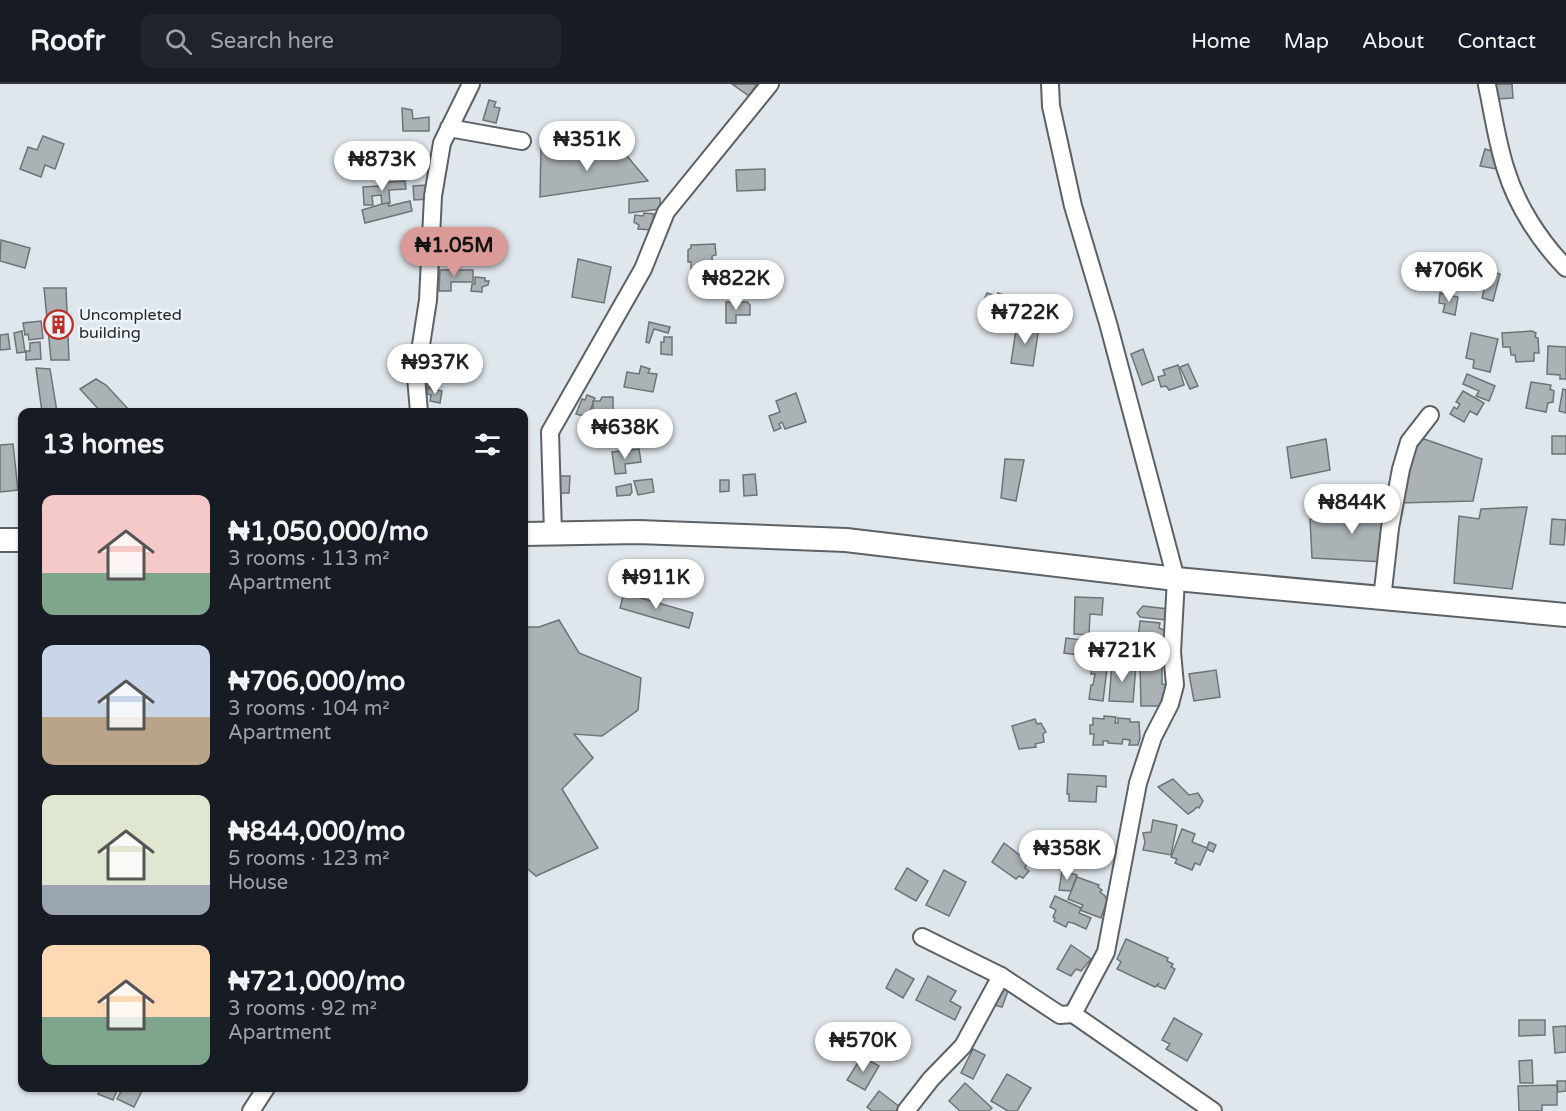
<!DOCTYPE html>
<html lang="en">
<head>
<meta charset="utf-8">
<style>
	:root { --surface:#171b24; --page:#20242c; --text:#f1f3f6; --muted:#9ea1a6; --line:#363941; --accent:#d99a98 }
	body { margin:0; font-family:"Varela Round",sans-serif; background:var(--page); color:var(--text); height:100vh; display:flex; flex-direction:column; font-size:22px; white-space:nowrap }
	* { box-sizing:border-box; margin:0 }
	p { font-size:20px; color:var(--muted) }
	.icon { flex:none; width:33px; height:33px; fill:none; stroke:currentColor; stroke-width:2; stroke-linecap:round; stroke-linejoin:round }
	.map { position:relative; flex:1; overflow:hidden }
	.side { position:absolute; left:18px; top:324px; width:510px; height:684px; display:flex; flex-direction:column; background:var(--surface); border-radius:12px; box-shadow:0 2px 4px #0004 }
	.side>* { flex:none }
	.price { position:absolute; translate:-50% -51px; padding:0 14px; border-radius:21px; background:#fff; color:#222; font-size:20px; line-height:39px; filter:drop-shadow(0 2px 3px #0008) }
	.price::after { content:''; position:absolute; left:50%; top:36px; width:18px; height:14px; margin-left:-9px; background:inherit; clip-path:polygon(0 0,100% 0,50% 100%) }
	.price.on { background:var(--accent); color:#111 }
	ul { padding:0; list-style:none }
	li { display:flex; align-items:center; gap:18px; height:150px; padding:0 24px }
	li span { display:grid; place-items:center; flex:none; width:168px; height:120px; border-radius:12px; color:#555 }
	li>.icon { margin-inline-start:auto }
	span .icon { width:72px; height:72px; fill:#fffc; stroke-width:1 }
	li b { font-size:26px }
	h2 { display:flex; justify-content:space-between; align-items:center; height:72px; padding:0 24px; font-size:26px }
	header { display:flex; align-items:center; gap:36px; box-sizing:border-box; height:84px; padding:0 30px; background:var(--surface); border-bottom:2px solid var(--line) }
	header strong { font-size:28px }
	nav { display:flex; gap:33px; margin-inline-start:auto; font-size:21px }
	.search { width:420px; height:54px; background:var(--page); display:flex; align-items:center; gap:15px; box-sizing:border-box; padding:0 21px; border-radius:12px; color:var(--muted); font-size:22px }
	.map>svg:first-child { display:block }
</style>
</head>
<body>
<header>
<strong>Roofr</strong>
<div class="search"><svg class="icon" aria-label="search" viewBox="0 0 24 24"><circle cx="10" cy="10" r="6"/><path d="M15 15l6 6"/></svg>Search here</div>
<nav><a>Home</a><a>Map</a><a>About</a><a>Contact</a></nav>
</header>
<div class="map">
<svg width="1566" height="1027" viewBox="0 0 1566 1027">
	<rect width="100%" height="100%" fill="#e0e7ec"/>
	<g fill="#abb2b6" stroke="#6d7377" stroke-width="1.5">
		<polygon points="732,0 757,0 749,12"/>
		<polygon points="1491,0 1512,0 1513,14 1497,15"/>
		<polygon points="489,16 496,18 494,23 500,24 496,39 483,36"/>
		<polygon points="402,24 412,26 413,35 429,33 429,47 403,47"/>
		<polygon points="43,52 64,60 55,85 45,81 41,93 20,85 28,63 37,66"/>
		<polygon points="616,59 648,97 540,113 541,64 550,69 561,72 590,71 602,67"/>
		<polygon points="1485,65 1495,68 1499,72 1496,85 1480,82"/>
		<polygon points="765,85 765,106 737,107 736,86"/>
		<polygon points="405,97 406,105 389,106 390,119 382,120 381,111 372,112 373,121 364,121 363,103 379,102 378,99"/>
		<polygon points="427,101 428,115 414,116 413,102"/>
		<polygon points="660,114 660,125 629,129 629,115"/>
		<polygon points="410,117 412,127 365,139 362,126 382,120 388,119 389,122"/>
		<polygon points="644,129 654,130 653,134 658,136 653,146 638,145 639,141 634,138 635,131 643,132"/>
		<polygon points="1,156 30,164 25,184 0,177"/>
		<polygon points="715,160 716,171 712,172 713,188 691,189 691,178 688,178 688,166 691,164 691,161"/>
		<polygon points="578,175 611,183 604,219 572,213"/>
		<polygon points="440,186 473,186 473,198 451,198 451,207 439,207"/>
		<polygon points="1489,187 1500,190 1493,217 1482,214"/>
		<polygon points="475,193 485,194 485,197 489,197 488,201 482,203 482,208 471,207 472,200 475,200"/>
		<polygon points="44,204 66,204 69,276 51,276"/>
		<polygon points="987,209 997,212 998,209 1014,215 1003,243 993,240 995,233 985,230 988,220 983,218"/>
		<polygon points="1440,209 1458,213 1455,231 1443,228 1445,220 1439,219"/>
		<polygon points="726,218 747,218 750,221 750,231 736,231 736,239 726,239"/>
		<polygon points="41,237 43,254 29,256 28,250 25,251 23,239"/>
		<polygon points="649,238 670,243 668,249 654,245 649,259 646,258"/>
		<polygon points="1017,239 1039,243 1033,282 1011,279"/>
		<polygon points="22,247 25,268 17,269 14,249"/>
		<polygon points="1532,247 1536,249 1535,253 1538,254 1539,269 1534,269 1534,277 1516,278 1515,271 1511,271 1510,263 1503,263 1502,249"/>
		<polygon points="1471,249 1498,255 1490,288 1473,284 1474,276 1466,274"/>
		<polygon points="8,250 10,265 0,266 0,251"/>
		<polygon points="664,253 672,253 672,271 661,270 661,258 664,258"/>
		<polygon points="40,258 41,275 26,276 26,267 30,267 30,259"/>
		<polygon points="1548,262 1566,263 1566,295 1560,295 1560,291 1547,290"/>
		<polygon points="1143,265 1154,296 1142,301 1131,270"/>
		<polygon points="1188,280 1198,302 1190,305 1180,283"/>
		<polygon points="1178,281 1184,301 1169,306 1166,302 1161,303 1158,293 1165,291 1163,286"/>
		<polygon points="641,282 650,285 648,289 657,290 653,308 624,303 627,288 639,290"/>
		<polygon points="36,284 50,285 57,328 42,328"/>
		<polygon points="1467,290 1495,302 1489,317 1476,312 1479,307 1463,300"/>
		<polygon points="424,293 439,295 437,305 427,303 428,299 424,298"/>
		<polygon points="96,295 106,301 131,328 101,328 80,305"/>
		<polygon points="1531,298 1551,301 1550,305 1554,307 1553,318 1548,319 1546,328 1526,324"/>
		<polygon points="428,304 442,307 440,319 430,317 431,311 427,310"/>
		<polygon points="1563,305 1566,306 1566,329 1559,327"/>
		<polygon points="1463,307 1484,319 1477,331 1470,327 1464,338 1450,330 1454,323 1457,325 1460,320 1456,318"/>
		<polygon points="796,309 806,338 785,345 782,338 779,340 781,344 774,347 769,332 780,328 776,317"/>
		<polygon points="587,311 595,314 588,333 576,330 582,315 585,316"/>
		<polygon points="602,313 613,313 613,330 593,330 593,317 600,317"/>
		<rect x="1552" y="352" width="14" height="18"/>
		<polygon points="1326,355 1330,386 1291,394 1287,363"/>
		<polygon points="1424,355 1482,375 1473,417 1399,419 1410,367"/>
		<polygon points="13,360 18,406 0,408 0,361"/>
		<polygon points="639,365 641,378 625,380 626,389 615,390 612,368"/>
		<polygon points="1005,375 1024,376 1016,417 1001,414"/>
		<polygon points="755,390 757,411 744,412 743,391"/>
		<polygon points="560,392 570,392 569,409 560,409"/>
		<polygon points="652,395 654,408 638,411 634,397"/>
		<polygon points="720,396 729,396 729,407 720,408"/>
		<polygon points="631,400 632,408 630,411 617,412 616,403"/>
		<polygon points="1392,420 1384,478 1312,474 1310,435"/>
		<polygon points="1527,423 1512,505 1454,499 1459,432 1479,435 1481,425"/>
		<polygon points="1552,435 1566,436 1564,461 1550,460"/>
		<polygon points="624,509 693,529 689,544 620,524"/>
		<polygon points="1075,513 1103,514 1102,531 1090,530 1089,551 1074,550"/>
		<polygon points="1143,522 1168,525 1166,536 1140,533 1137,529"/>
		<polygon points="559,536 579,569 641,594 638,626 602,652 574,650 593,674 562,705 598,764 536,792 524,782 524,543 539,543"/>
		<polygon points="1140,537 1160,539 1159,544 1166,547 1168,561 1161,560 1161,566 1137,563"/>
		<polygon points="1066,554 1089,557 1089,554 1095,555 1094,557 1101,558 1101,561 1104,562 1102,574 1064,569"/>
		<polygon points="1141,565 1165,569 1162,583 1139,578"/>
		<polygon points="1093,576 1108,577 1103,617 1089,615 1091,601 1093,601 1095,590 1091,590"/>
		<polygon points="1112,580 1136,581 1133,618 1109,617"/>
		<polygon points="1140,583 1162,583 1162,600 1169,602 1170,616 1163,616 1163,622 1141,622"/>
		<polygon points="1216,586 1220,613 1194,617 1189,590"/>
		<polygon points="1104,632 1116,633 1115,639 1118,639 1118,634 1130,635 1130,638 1139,638 1140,654 1138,661 1129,661 1130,656 1123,655 1122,660 1108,659 1108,657 1103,657 1103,661 1093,661 1094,650 1090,650 1090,641 1093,641 1093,634 1104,635"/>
		<polygon points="1035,635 1037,640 1041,639 1046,648 1043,650 1044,658 1035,660 1036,663 1019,665 1012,642"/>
		<polygon points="1068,690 1106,692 1106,703 1097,702 1096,718 1069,717 1069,710 1067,710"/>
		<polygon points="1173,695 1189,711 1198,709 1203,717 1199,724 1197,723 1193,727 1188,730 1158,703"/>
		<polygon points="1153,736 1177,741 1171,771 1143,766 1145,758 1143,749 1151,748"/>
		<polygon points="1182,745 1195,750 1192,758 1207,764 1209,758 1216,761 1213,768 1207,765 1200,781 1195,779 1192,786 1175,779 1177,775 1171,773"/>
		<polygon points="1004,759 1021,772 1023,770 1029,775 1025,784 1029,787 1023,794 1019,792 1016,795 992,778"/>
		<polygon points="907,784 928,797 916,817 895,805"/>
		<polygon points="944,786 966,798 949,832 926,821"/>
		<polygon points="1062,787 1077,791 1071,807 1059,806"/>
		<polygon points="1077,793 1099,801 1098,803 1102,806 1100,808 1105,812 1107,817 1101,834 1080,826 1083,821 1068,815"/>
		<polygon points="1055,812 1081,824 1079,829 1091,834 1086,845 1073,839 1068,838 1066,843 1054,837 1055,834 1053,833 1056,826 1050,823"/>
		<polygon points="1126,855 1168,874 1167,877 1173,880 1171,883 1175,885 1165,905 1157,902 1159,899 1155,903 1117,885 1121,878 1117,875"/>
		<polygon points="1071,861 1091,875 1081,887 1076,885 1071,892 1057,885"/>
		<polygon points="896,885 914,895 903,914 886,904"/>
		<polygon points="928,892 956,907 950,917 961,923 955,936 916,916"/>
		<polygon points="999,904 1008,907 1002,923 994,921"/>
		<polygon points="1174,934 1202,950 1187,977 1166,965 1170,960 1162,956"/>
		<polygon points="1519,936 1545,936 1545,951 1519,952"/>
		<polygon points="1566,942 1566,968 1555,969 1553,943"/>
		<polygon points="973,965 985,971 973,995 961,989"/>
		<polygon points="862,972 879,982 865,1006 847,996"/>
		<polygon points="1532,976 1533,999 1520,999 1519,977"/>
		<polygon points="1007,990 1031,1004 1017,1027 1008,1027 991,1017"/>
		<polygon points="1557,997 1566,997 1566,1007 1558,1008"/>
		<polygon points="965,999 992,1024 989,1027 960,1027 949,1017"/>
		<polygon points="1557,1001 1557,1021 1542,1021 1542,1027 1519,1027 1518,1002"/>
		<polygon points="100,1004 118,1004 113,1016 98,1010"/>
		<polygon points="123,1004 138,1004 143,1005 134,1023 117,1015"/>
		<polygon points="879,1007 900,1023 896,1027 872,1027 867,1023"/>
	</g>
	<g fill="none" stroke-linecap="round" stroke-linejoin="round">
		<defs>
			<g id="minor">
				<polyline points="1050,0 1051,22 1073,122 1108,239 1176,495 1172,568 1175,601 1170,620 1153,653 1138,699 1106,868 1073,930 1213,1027"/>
				<path d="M1487,1C1493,29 1497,59 1506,86C1517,122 1540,157 1566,184"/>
				<polyline points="449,44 522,57"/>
				<polyline points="419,328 416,293 428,216 433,112 442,59 471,0"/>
				<polyline points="553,449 550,348 643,185 666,128 770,0"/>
				<polyline points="1382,515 1390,444 1401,385 1409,358 1430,331"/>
				<polyline points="922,853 1001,892 1060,931 1073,930"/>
				<polyline points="251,1027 266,1004"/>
				<polyline points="906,1027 931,995 963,962 1001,892"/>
			</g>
			<g id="secondary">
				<polyline points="524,450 638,448 846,456 1176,495 1566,531"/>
				<polyline points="0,456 22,456"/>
			</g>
		</defs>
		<use href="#minor" stroke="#5b6165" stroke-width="20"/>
		<use href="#secondary" stroke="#5b6165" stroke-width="26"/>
		<use href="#minor" stroke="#fff" stroke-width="16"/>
		<use href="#secondary" stroke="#fff" stroke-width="22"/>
	</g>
	<defs>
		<symbol id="building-ring" viewBox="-11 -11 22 22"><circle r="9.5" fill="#edf4f9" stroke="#bb2d25" stroke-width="1.5"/><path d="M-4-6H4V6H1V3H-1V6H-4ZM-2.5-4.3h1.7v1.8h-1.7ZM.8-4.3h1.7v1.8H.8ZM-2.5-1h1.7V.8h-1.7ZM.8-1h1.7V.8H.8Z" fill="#bb2d25"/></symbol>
	</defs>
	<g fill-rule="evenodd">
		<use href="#building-ring" x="42" y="224" width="33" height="33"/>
	</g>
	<g text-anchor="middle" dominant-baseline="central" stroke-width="5" stroke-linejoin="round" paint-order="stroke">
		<g font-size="16" fill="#242628" stroke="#edf4f9" text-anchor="start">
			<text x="79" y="231">Uncompleted<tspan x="79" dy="18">building</tspan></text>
		</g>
	</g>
</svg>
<b class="price" style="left:587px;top:88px">₦351K</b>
<b class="price" style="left:382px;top:108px">₦873K</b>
<b class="price on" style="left:454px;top:194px">₦1.05M</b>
<b class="price" style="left:1449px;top:219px">₦706K</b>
<b class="price" style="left:736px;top:227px">₦822K</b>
<b class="price" style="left:1025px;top:261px">₦722K</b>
<b class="price" style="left:435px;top:311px">₦937K</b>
<b class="price" style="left:625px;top:376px">₦638K</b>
<b class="price" style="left:1352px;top:451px">₦844K</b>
<b class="price" style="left:656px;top:526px">₦911K</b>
<b class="price" style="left:1122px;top:599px">₦721K</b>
<b class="price" style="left:1067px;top:797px">₦358K</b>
<b class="price" style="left:863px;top:989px">₦570K</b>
<section class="side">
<h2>13 homes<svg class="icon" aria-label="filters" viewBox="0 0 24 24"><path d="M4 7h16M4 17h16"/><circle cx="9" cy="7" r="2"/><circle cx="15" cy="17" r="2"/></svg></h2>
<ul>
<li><span style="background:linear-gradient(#f6c9c9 65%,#7fa58c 0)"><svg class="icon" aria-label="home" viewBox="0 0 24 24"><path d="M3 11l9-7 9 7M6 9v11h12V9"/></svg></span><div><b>₦1,050,000/mo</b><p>3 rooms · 113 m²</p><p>Apartment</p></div></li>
<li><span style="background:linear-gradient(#c9d6e8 60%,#b9a48a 0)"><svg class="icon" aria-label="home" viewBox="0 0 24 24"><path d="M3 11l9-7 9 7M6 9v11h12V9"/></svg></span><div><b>₦706,000/mo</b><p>3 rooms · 104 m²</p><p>Apartment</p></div></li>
<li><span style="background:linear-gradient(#dfe7d0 75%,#9aa5b1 0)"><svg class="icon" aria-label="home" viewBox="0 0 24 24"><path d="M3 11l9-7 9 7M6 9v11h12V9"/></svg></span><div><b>₦844,000/mo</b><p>5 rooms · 123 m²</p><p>House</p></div></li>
<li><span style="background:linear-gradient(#ffd9b3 60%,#7fa58c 0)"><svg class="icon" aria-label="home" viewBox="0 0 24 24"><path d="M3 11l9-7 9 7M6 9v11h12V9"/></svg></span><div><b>₦721,000/mo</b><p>3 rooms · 92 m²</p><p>Apartment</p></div></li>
</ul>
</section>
</div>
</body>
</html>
